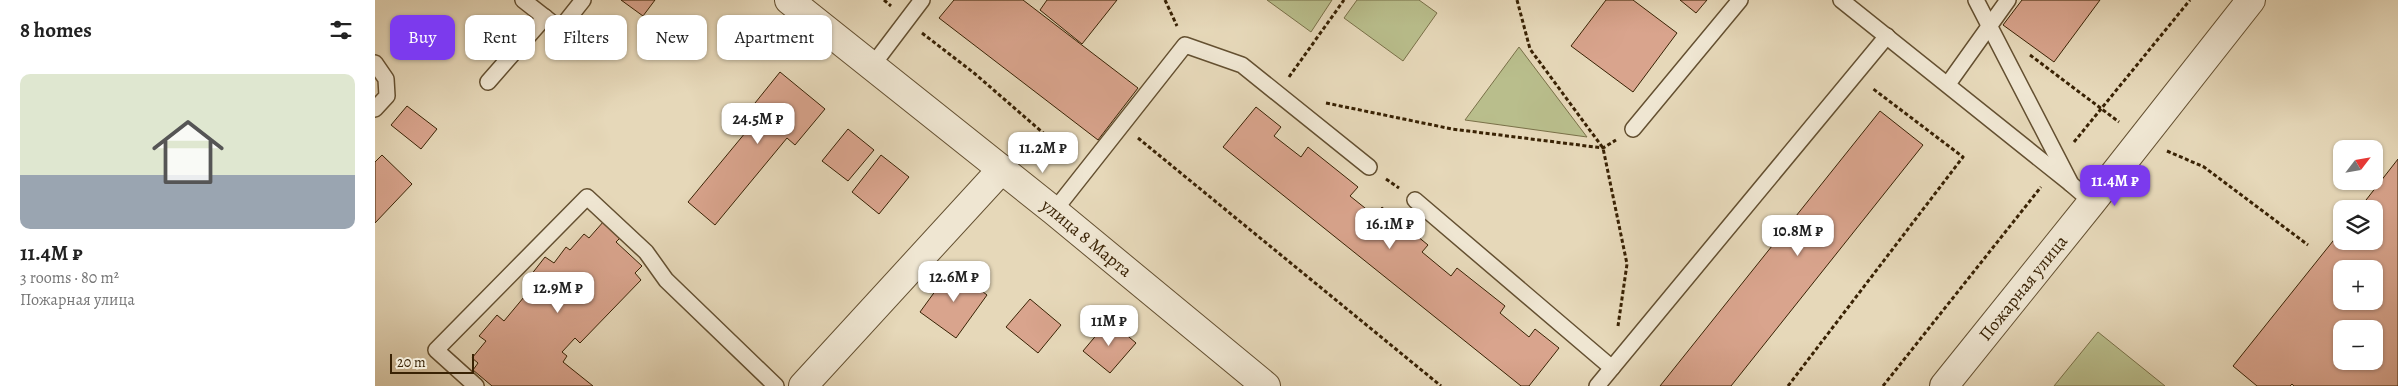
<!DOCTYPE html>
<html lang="en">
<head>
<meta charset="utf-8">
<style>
	:root { --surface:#fff; --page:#f2f2f2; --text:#222; --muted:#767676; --accent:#7c3aed }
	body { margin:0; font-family:Alegreya,serif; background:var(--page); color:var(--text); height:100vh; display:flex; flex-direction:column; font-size:19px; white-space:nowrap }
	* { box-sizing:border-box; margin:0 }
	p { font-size:16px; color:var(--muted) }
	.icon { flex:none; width:28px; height:28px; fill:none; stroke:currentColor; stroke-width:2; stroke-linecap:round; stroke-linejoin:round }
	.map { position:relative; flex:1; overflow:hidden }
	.side { display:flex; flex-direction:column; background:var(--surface); width:375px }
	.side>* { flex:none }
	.top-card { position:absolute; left:15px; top:15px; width:475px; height:45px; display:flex; gap:10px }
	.needle { width:32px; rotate:59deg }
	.tools { position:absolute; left:1958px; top:140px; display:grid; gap:10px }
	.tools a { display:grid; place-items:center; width:50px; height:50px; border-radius:10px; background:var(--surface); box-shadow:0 1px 4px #0004; font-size:25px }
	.scale { position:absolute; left:15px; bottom:12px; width:84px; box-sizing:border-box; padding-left:5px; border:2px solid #392204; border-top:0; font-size:14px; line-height:18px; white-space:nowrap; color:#392204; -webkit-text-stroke:4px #efe6d2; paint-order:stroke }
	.price { position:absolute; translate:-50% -42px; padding:0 11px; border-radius:10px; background:#fff; color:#222; font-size:16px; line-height:32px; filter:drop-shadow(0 1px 2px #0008) }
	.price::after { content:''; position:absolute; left:50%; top:30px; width:15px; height:11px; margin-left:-8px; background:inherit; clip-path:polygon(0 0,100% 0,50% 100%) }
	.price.on { background:var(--accent); color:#fff }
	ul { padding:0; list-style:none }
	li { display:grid; align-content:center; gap:10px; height:265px; padding:0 20px }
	li span { display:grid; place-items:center; height:155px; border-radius:10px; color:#555 }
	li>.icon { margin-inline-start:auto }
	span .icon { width:90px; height:90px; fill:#fffc; stroke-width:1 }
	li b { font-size:21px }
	h2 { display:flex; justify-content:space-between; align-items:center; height:60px; padding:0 20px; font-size:21px }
	.tag { padding:0 18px; border-radius:10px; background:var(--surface); box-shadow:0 1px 4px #0004; font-size:18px; line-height:45px }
	.tag.on { background:var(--accent); color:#fff }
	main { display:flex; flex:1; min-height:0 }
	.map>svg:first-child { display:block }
</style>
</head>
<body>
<main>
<section class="side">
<h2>8 homes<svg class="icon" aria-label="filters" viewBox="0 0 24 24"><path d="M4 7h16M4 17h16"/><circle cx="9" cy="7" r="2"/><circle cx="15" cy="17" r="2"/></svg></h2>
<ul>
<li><span style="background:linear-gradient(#dfe7d0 65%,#9aa5b1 0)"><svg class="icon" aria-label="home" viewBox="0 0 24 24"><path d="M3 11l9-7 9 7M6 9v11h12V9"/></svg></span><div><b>11.4M ₽</b><p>3 rooms · 80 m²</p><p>Пожарная улица</p></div></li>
</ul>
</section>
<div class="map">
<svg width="2023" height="386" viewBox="0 0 2023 386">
	<rect width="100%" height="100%" fill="#e6d8b9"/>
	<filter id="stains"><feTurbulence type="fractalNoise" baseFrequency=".004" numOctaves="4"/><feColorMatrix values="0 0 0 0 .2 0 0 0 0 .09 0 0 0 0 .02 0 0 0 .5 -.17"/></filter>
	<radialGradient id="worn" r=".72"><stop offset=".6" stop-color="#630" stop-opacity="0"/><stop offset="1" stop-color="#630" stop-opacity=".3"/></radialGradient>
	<g fill="#b9be8c" stroke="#797048">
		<polygon points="892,0 957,0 936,32"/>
		<polygon points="982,0 1044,0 1062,13 1028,61 969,18"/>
		<polygon points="1144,47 1212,137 1090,120"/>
		<polygon points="1723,332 1790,386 1679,386"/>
	</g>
	<g fill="#d9a48d" stroke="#392204" fill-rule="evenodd">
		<polygon points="246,0 280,0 268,16"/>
		<polygon points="579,0 648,0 763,88 723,140 564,18"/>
		<polygon points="672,0 742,0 707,44 665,10"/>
		<polygon points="1231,0 1258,0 1302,33 1258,92 1196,46"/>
		<polygon points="1305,0 1332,0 1321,13"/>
		<polygon points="1647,0 1725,0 1679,62 1628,25"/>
		<polygon points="405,72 450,109 420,145 412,138 340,225 313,202 385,115 376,108"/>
		<polygon points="32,106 62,129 46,149 16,125"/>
		<polygon points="881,107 906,127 899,136 926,157 933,147 983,187 975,196 1000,216 1007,207 1053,245 1047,252 1076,276 1082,268 1130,306 1125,313 1154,337 1160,329 1184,348 1154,386 1146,386 848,147"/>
		<polygon points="1505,111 1548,145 1356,386 1285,386"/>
		<polygon points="473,129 499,150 473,181 447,161"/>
		<polygon points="7,155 37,184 0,223 0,162"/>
		<polygon points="506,155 534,177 504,214 477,192"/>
		<path d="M2023,159V386H1919L1917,384L1915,386H1882L1858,366L1966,231V241H1999V209H1984ZM1966,269H1999V301H1966ZM1966,329H1999V361H1966Z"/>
		<polygon points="229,221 246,237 241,242 267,266 260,273 266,280 205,343 200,338 187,352 192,356 188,362 218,386 117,386 98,370 103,363 97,358 111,341 104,336 122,315 129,321 159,285 152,280 170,257 179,263 191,247 195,250 209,234 214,238"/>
		<polygon points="577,268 612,295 581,338 545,312"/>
		<polygon points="655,299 686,325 663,353 631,327"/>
		<polygon points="734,320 761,343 735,373 708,351"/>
	</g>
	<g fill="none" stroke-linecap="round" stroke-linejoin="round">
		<defs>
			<g id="service">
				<polyline points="148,0 185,29 208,0"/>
				<polyline points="1466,0 1696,184"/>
				<polyline points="1601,0 1696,184 1717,202"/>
				<polyline points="0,63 11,79 12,96 0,109"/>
				<polyline points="497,66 547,0"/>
				<polyline points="113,82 170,17"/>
				<polyline points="1573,84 1633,0"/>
				<polyline points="1258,129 1365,0"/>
				<polyline points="1040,200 1237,368"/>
				<polyline points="679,211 810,45 867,65 994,167"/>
				<polyline points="101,386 61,350 212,197 271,252 291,280 401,386"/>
				<polyline points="1222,386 1512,36"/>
			</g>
			<g id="minor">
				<polyline points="428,386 627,169"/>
				<path id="s1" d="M1569,386L1717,202L1876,0"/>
			</g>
			<g id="tertiary">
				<path id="s2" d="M414,0L679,211L891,386"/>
			</g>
		</defs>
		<use href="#service" stroke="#645031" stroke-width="18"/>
		<use href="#minor" stroke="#645031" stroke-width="30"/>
		<use href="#tertiary" stroke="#645031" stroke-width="30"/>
		<g stroke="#392204" stroke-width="3" stroke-dasharray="4 2.5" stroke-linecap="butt">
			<polyline points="509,0 516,6"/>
			<polyline points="790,0 802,26"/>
			<polyline points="1142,0 1155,49 1228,148 1252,264 1243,326"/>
			<polyline points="547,33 599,73 696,157"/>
			<polyline points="1655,55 1744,122"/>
			<polyline points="914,77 969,0"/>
			<polyline points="951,103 1077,129 1228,148 1241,140"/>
			<polyline points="763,138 1066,386"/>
			<polyline points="1699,142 1815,0"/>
			<polyline points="1792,151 1829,167 1933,245"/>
			<polyline points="1011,179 1024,188"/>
			<polyline points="1413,386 1588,157 1497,88"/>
			<polyline points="1508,386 1666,187"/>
		</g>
		<use href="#service" stroke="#efe6d2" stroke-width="15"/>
		<use href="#minor" stroke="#efe6d2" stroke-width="28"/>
		<use href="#tertiary" stroke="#efe6d2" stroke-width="28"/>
	</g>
	<g text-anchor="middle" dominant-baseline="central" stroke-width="4.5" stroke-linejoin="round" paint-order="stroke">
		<g font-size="18" fill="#392204" stroke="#efe6d2">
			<text stroke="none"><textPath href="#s2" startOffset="381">улица 8 Марта</textPath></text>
			<text stroke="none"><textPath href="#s1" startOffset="126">Пожарная улица</textPath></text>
		</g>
	</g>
	<rect width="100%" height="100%" filter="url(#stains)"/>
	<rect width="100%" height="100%" fill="url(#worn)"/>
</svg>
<div class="tools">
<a><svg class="needle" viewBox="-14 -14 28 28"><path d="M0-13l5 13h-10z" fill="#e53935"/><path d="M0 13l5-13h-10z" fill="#767676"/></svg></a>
<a><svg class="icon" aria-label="layers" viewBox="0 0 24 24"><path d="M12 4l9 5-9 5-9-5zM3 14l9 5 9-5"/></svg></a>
<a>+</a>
<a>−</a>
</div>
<div class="scale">20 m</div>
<b class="price" style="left:383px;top:145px">24.5M ₽</b>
<b class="price" style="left:668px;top:174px">11.2M ₽</b>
<b class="price on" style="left:1740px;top:207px">11.4M ₽</b>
<b class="price" style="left:1015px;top:250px">16.1M ₽</b>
<b class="price" style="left:1423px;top:257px">10.8M ₽</b>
<b class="price" style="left:579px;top:303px">12.6M ₽</b>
<b class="price" style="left:183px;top:314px">12.9M ₽</b>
<b class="price" style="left:734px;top:347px">11M ₽</b>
<div class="top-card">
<a class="tag on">Buy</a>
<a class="tag">Rent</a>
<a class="tag">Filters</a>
<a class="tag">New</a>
<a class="tag">Apartment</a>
</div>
</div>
</main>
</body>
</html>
